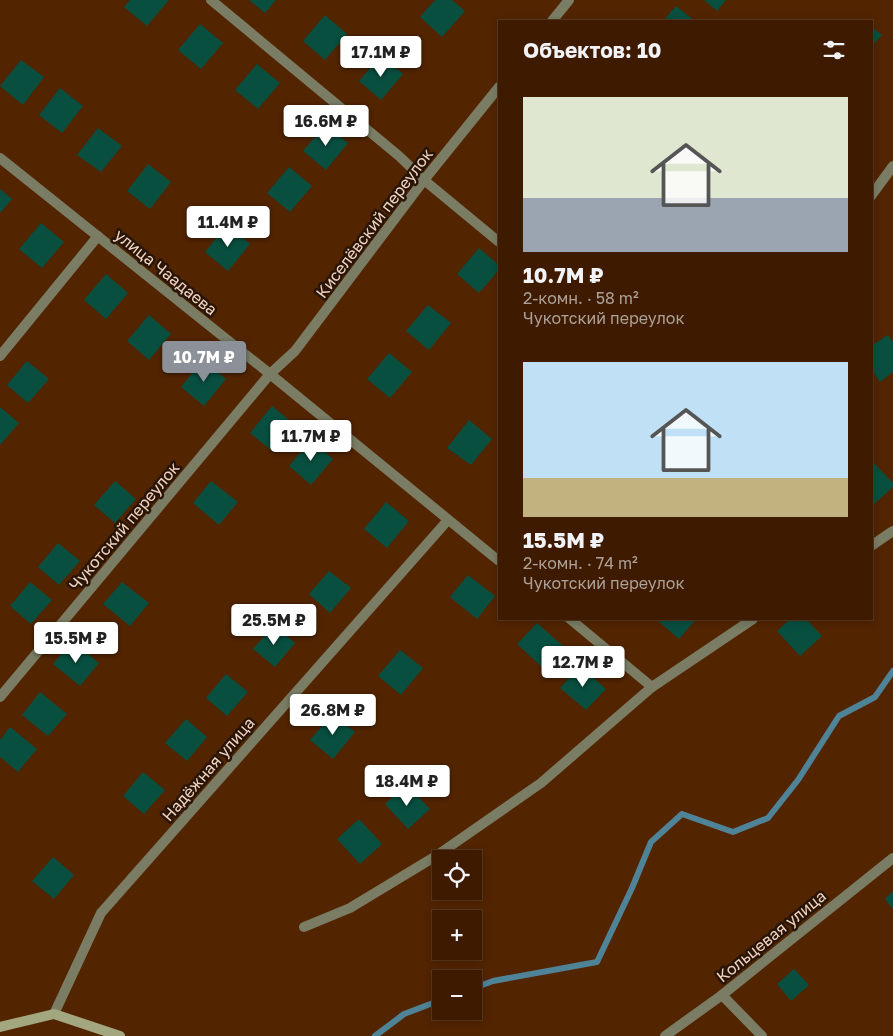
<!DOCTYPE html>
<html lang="ru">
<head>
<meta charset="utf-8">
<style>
	:root { --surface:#3e1b00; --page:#45240a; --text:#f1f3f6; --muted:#ada199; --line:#573922; --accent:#8c9099 }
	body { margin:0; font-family:"Golos Text",sans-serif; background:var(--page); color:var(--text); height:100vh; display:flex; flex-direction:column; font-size:19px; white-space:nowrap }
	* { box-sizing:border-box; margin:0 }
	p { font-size:16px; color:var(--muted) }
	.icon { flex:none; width:28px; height:28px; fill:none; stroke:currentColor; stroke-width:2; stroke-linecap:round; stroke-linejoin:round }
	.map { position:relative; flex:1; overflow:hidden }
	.panel { position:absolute; left:498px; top:20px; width:375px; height:600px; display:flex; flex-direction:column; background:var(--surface); border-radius:0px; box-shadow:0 2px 8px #0003,0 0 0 1px var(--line) }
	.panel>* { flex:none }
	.tools { position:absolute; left:432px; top:850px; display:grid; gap:10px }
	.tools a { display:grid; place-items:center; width:50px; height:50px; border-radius:0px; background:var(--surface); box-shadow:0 2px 8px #0003,0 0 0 1px var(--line); font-size:25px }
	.price { position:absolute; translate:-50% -42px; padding:0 11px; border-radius:5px; background:#fff; color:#222; font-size:16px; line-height:32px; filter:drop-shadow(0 1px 2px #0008) }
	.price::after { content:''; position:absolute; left:50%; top:30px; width:15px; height:11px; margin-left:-8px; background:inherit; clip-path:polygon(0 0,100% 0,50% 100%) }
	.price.active { background:var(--accent); color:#fff }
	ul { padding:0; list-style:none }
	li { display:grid; align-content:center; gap:10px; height:265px; padding:0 25px }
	li span { display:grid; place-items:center; height:155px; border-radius:0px; color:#555 }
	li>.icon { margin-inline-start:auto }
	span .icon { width:90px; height:90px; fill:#fffc; stroke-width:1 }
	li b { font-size:21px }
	h2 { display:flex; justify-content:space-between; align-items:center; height:60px; padding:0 25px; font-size:21px }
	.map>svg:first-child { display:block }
</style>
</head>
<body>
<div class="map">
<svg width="893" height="1036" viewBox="0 0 893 1036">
	<rect width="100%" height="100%" fill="#522400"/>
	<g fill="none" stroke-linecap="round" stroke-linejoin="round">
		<g stroke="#4f8397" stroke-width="6">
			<polyline points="474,988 493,981 597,962 632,888 651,842 682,814 733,832 768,818 798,780 839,716 875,697 893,671"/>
			<polyline points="375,1036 404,1014 441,1000"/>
		</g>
	</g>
	<g fill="#084f3f">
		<polygon points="130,0 169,0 147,26 124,7"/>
		<polygon points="249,0 276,0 265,13"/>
		<polygon points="435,0 452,0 465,11 442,37 420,17"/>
		<polygon points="704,0 726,0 717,11"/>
		<polygon points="676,6 695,21 663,21"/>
		<polygon points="325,15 347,34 325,60 303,41"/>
		<polygon points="200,24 223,43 201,69 178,50"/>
		<polygon points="871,26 882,35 871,47"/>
		<polygon points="381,55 403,74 381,100 359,81"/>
		<polygon points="21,60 44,77 23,105 0,86"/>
		<polygon points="257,64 280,83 258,109 235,90"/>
		<polygon points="60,88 83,106 62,133 39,115"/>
		<polygon points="325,125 348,143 326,170 303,151"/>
		<polygon points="98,128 122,146 101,172 77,155"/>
		<polygon points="148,164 171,182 150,209 127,191"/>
		<polygon points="289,167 312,186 290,212 267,193"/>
		<polygon points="0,189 12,199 0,213"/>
		<polygon points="41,223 64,242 42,268 19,249"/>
		<polygon points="227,225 250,244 228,271 205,252"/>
		<polygon points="479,248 499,265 499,270 479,293 457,274"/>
		<polygon points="106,274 128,293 106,319 84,300"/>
		<polygon points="428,305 451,323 429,350 406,331"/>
		<polygon points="149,315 171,334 149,360 127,341"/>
		<polygon points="888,335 893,342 893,372 880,382 871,369 871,346"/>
		<polygon points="389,353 412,372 390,398 367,379"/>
		<polygon points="203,360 226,379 204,406 181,387"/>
		<polygon points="27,361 49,379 28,403 7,385"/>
		<polygon points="272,406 295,425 273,452 250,433"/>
		<polygon points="0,407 19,423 0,445"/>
		<polygon points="469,420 492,439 471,465 447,448"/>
		<polygon points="311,440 333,459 311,485 289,466"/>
		<polygon points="871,460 893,483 893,487 873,505 871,503"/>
		<polygon points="115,481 136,499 115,523 94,505"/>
		<polygon points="211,481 238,502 219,525 193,503"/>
		<polygon points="386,502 409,521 387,548 364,529"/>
		<polygon points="58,543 80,561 59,585 38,567"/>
		<polygon points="329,571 351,588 330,613 309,594"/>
		<polygon points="468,575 495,596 477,619 450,597"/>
		<polygon points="30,582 52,600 31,624 10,606"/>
		<polygon points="122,582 149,603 130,626 103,604"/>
		<polygon points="658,619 696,619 679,639 657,620"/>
		<polygon points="790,619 806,619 822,636 800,656 777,631"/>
		<polygon points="537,623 563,646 543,668 517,644"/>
		<polygon points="274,625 295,643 275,667 253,649"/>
		<polygon points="72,641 99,663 80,686 53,664"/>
		<polygon points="400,650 423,668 401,695 378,676"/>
		<polygon points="580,666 606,689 586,710 560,688"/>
		<polygon points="226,674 248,692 227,716 206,698"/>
		<polygon points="40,692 67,714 48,736 22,715"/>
		<polygon points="332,714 355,732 333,759 310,740"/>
		<polygon points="186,719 207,737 187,761 165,743"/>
		<polygon points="10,727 37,749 18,772 0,757 0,740"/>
		<polygon points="143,772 165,790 144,814 123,796"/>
		<polygon points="406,784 430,809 408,829 385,804"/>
		<polygon points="359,819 382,844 360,864 337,839"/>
		<polygon points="53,857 74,875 54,899 32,881"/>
		<polygon points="893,891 893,909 885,899"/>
		<polygon points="794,969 809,985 791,1001 777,984"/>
	</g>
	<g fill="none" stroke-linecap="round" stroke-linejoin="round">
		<g stroke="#7a7d64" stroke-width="10">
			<polyline points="211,0 399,156 424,180 499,242"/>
			<polyline points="552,21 569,0"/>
			<polyline points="0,158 270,374 499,561"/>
			<polyline points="871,196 893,166"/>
			<polyline points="0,356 98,236"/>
			<polyline points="871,546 893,531"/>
			<polyline points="570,619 652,687"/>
			<polyline points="0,697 270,374 295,351 424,180 499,87"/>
			<polyline points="304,927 350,908 436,856 541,783 652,687 753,619"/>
			<polyline points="722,995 762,1036"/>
			<polyline points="54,1014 101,913 448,520"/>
			<polyline points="665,1036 722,995 893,858"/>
		</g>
		<polyline stroke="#a2a77f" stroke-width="10" points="0,1027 54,1014 120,1036"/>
	</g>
	<g text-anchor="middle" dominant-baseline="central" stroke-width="5" stroke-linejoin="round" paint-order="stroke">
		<g font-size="16" fill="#f1d3c1" stroke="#291507">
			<text transform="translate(374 223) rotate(-53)">Киселёвский переулок</text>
			<text transform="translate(166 272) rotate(39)">улица Чаадаева</text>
			<text transform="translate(124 526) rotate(-50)">Чукотский переулок</text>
			<text transform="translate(208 769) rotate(-49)">Надёжная улица</text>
			<text transform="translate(771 936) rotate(-39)">Кольцевая улица</text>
		</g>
	</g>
</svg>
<div class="tools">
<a><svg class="icon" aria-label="locate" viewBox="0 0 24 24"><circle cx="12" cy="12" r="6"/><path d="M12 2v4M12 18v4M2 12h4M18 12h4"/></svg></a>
<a>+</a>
<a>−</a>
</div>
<b class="price" style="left:381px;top:78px">17.1M ₽</b>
<b class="price" style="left:326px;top:147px">16.6M ₽</b>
<b class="price" style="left:228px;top:248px">11.4M ₽</b>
<b class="price active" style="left:204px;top:383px">10.7M ₽</b>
<b class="price" style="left:311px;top:462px">11.7M ₽</b>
<b class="price" style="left:274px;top:646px">25.5M ₽</b>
<b class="price" style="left:76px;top:664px">15.5M ₽</b>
<b class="price" style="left:583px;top:688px">12.7M ₽</b>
<b class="price" style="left:333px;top:736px">26.8M ₽</b>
<b class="price" style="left:407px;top:807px">18.4M ₽</b>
<section class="panel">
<h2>Объектов: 10<svg class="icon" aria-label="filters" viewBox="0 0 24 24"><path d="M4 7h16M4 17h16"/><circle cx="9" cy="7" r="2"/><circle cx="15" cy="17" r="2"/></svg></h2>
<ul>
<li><span style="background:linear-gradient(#dfe7d0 65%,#9aa5b1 0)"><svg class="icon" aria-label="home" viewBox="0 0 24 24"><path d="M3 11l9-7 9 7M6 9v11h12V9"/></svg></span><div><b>10.7M ₽</b><p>2-комн. · 58 m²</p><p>Чукотский переулок</p></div></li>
<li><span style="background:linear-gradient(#bfe0f5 75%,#c2b280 0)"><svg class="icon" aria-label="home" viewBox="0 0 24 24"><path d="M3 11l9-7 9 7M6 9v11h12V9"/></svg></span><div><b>15.5M ₽</b><p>2-комн. · 74 m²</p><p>Чукотский переулок</p></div></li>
</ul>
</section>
</div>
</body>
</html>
